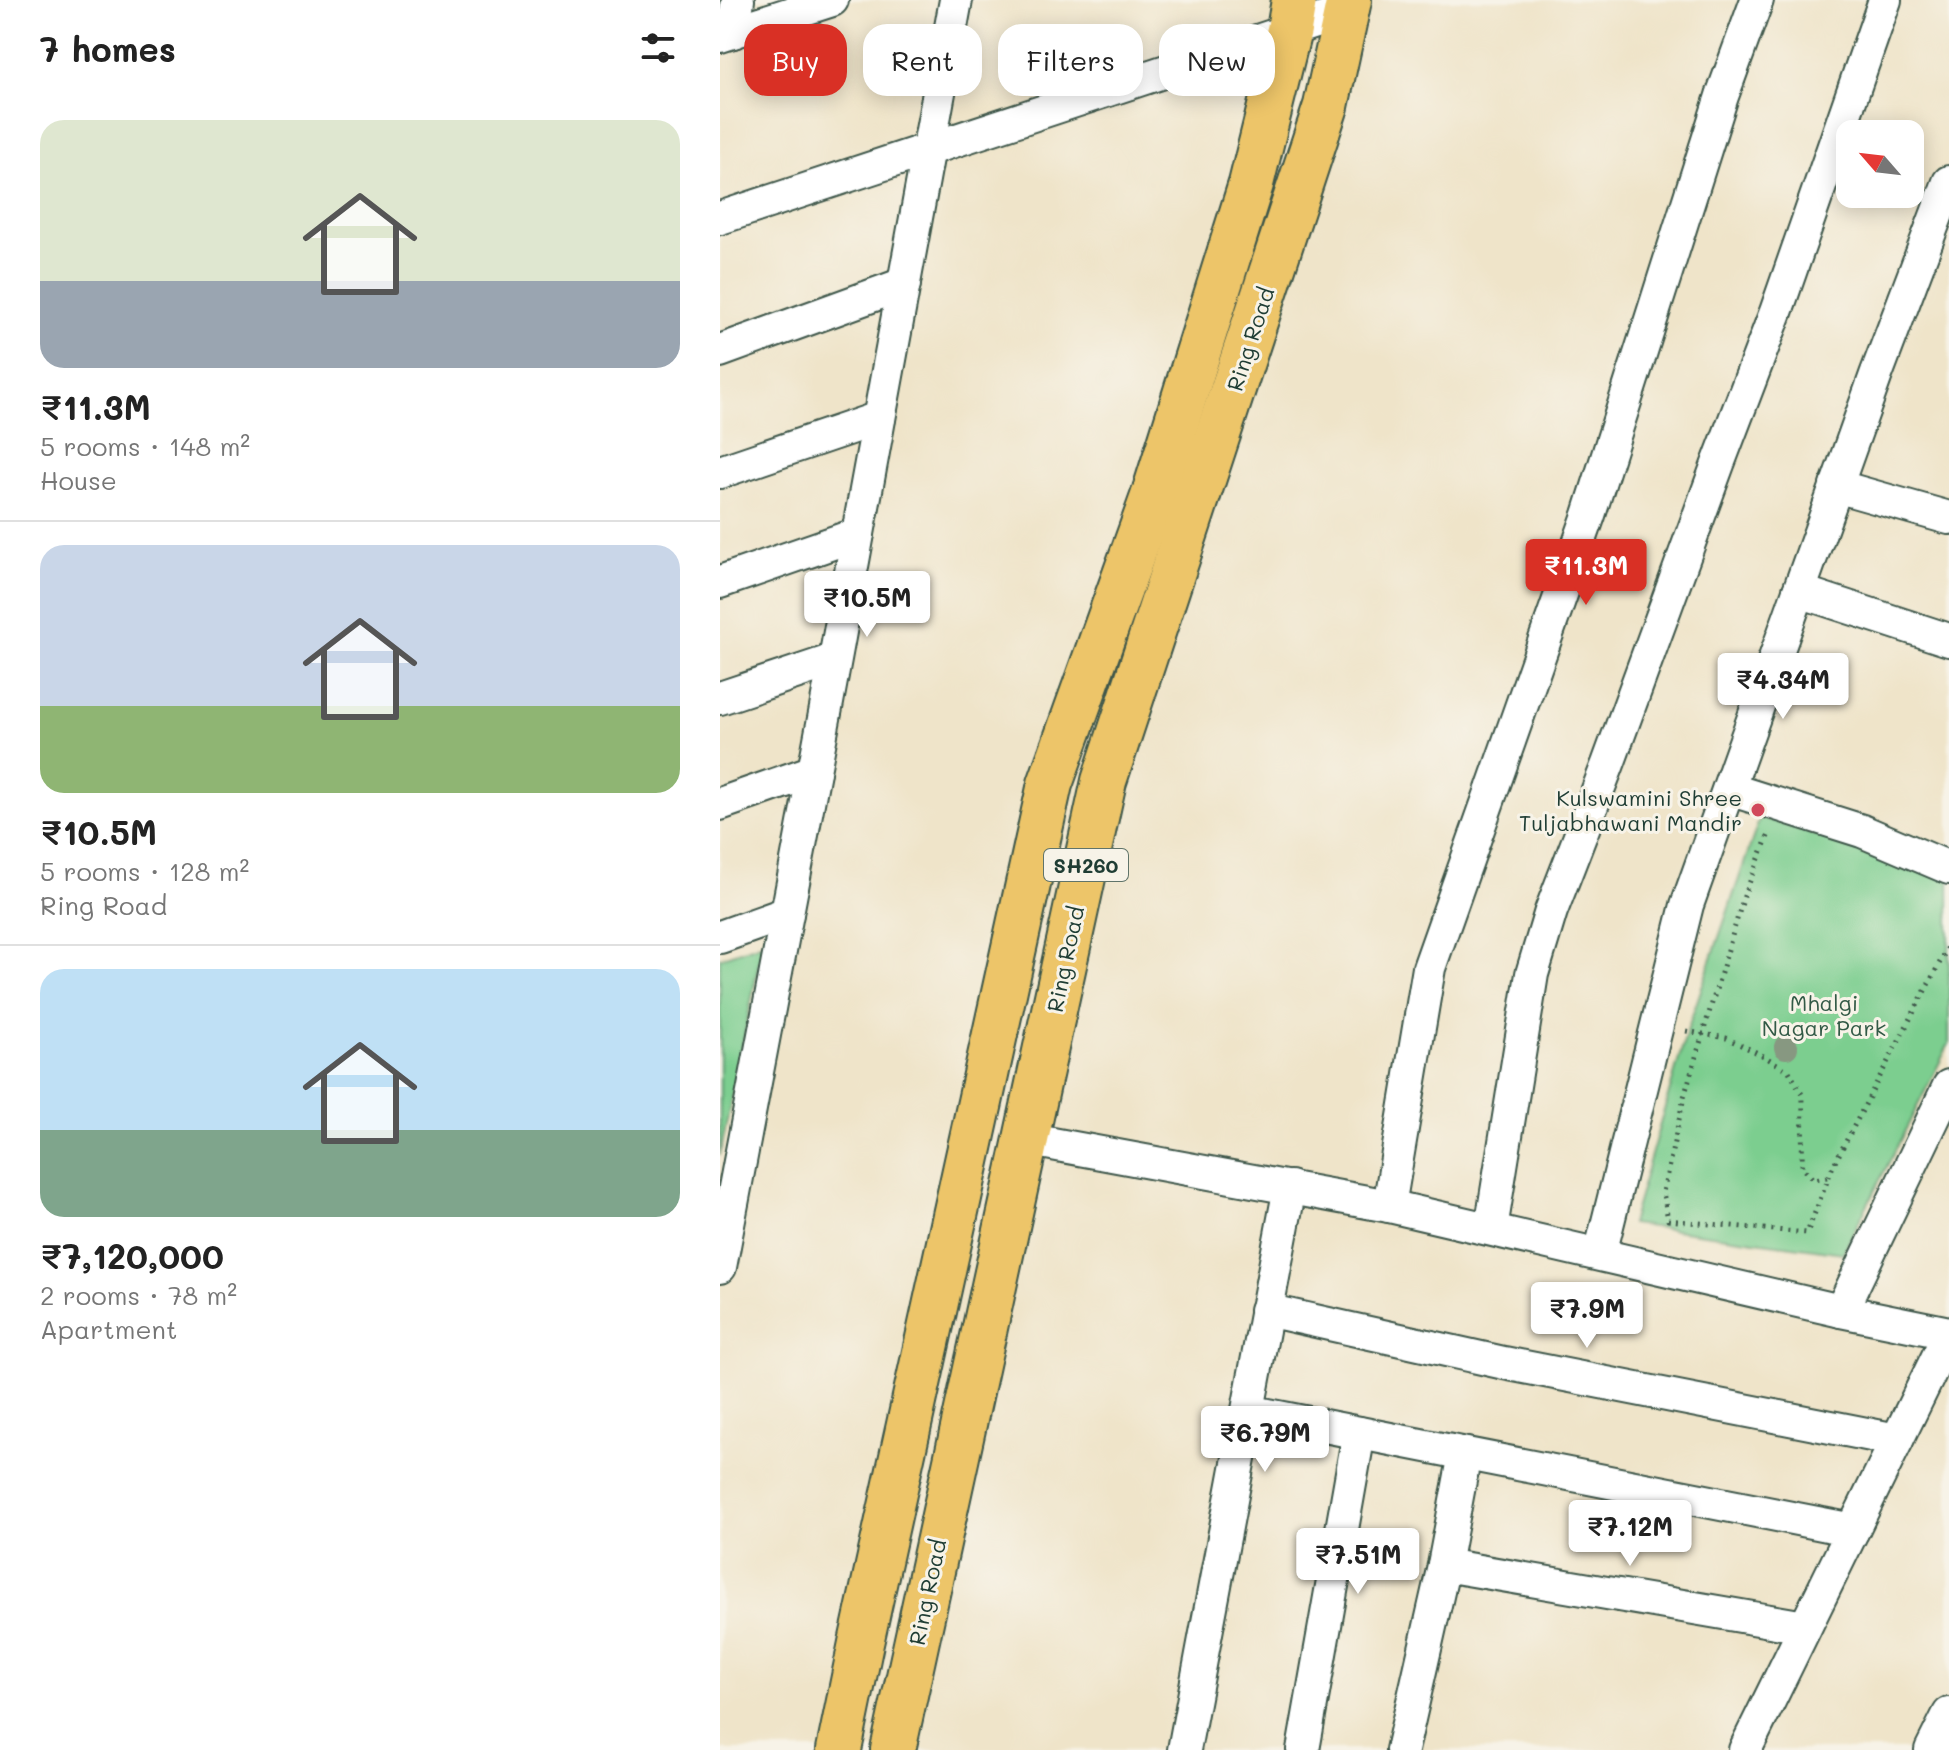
<!DOCTYPE html>
<html lang="en">
<head>
<meta charset="utf-8">
<style>
	:root { --surface:#fff; --page:#f2f2f2; --text:#222; --muted:#767676; --line:#e0e0e0; --accent:#d93025 }
	body { margin:0; font-family:Mali,sans-serif; background:var(--page); color:var(--text); height:100vh; display:flex; flex-direction:column; font-size:30px; white-space:nowrap }
	* { box-sizing:border-box; margin:0 }
	p { font-size:26px; color:var(--muted) }
	.icon { flex:none; width:44px; height:44px; fill:none; stroke:currentColor; stroke-width:2; stroke-linecap:round; stroke-linejoin:round }
	.map { position:relative; flex:1; overflow:hidden }
	.drawer { display:flex; flex-direction:column; background:var(--surface); width:720px }
	.drawer>* { flex:none }
	.guide { position:absolute; left:24px; top:24px; width:760px; height:72px; display:flex; gap:16px }
	.needle { width:52px; rotate:298deg }
	.controls { position:absolute; left:1116px; top:120px; display:grid; gap:16px }
	.controls a { display:grid; place-items:center; width:88px; height:88px; border-radius:16px; background:var(--surface); box-shadow:0 4px 20px #0003; font-size:40px }
	.price { position:absolute; translate:-50% -68px; padding:0 18px; border-radius:8px; background:#fff; color:#222; font-size:26px; line-height:52px; filter:drop-shadow(0 2px 4px #0008) }
	.price::after { content:''; position:absolute; left:50%; top:48px; width:24px; height:18px; margin-left:-12px; background:inherit; clip-path:polygon(0 0,100% 0,50% 100%) }
	.price.active { background:var(--accent); color:#fff }
	ul { padding:0; list-style:none }
	li { display:grid; align-content:center; gap:16px; height:424px; padding:0 40px }
	li+li { border-top:2px solid var(--line) }
	li span { display:grid; place-items:center; height:248px; border-radius:24px; color:#555 }
	li>.icon { margin-inline-start:auto }
	span .icon { width:144px; height:144px; fill:#fffc; stroke-width:1 }
	li b { font-size:34px }
	h2 { display:flex; justify-content:space-between; align-items:center; height:96px; padding:0 40px; font-size:34px }
	.tag { padding:0 28px; border-radius:24px; background:var(--surface); box-shadow:0 4px 20px #0003; font-size:28px; line-height:72px }
	.tag.active { background:var(--accent); color:#fff }
	main { display:flex; flex:1; min-height:0 }
	.map>svg:first-child { display:block }
</style>
</head>
<body>
<main>
<section class="drawer">
<h2>7 homes<svg class="icon" aria-label="filters" viewBox="0 0 24 24"><path d="M4 7h16M4 17h16"/><circle cx="9" cy="7" r="2"/><circle cx="15" cy="17" r="2"/></svg></h2>
<ul>
<li><span style="background:linear-gradient(#dfe7d0 65%,#9aa5b1 0)"><svg class="icon" aria-label="home" viewBox="0 0 24 24"><path d="M3 11l9-7 9 7M6 9v11h12V9"/></svg></span><div><b>₹11.3M</b><p>5 rooms · 148 m²</p><p>House</p></div></li>
<li><span style="background:linear-gradient(#c9d6e8 65%,#8fb573 0)"><svg class="icon" aria-label="home" viewBox="0 0 24 24"><path d="M3 11l9-7 9 7M6 9v11h12V9"/></svg></span><div><b>₹10.5M</b><p>5 rooms · 128 m²</p><p>Ring Road</p></div></li>
<li><span style="background:linear-gradient(#bfe0f5 65%,#7fa58c 0)"><svg class="icon" aria-label="home" viewBox="0 0 24 24"><path d="M3 11l9-7 9 7M6 9v11h12V9"/></svg></span><div><b>₹7,120,000</b><p>2 rooms · 78 m²</p><p>Apartment</p></div></li>
</ul>
</section>
<div class="map">
<svg width="1229" height="1750" viewBox="0 0 1229 1750">
	<rect width="100%" height="100%" fill="#f7f3e8"/>
	<filter id="ink" filterUnits="userSpaceOnUse"><feTurbulence type="fractalNoise" baseFrequency=".0125" numOctaves="2"/><feDisplacementMap in="SourceGraphic" scale="16" xChannelSelector="R" yChannelSelector="G"/><feConvolveMatrix kernelMatrix="1 2 1 2 8 2 1 2 1" color-interpolation-filters="sRGB"/></filter>
	<filter id="wash" filterUnits="userSpaceOnUse"><feTurbulence type="fractalNoise" baseFrequency=".006" numOctaves="4" result="noise"/><feDisplacementMap in="SourceGraphic" scale="32" xChannelSelector="R" yChannelSelector="G"/><feGaussianBlur stdDeviation="1.8" result="paint"/><feColorMatrix in="noise" values="0 0 0 0 0 0 0 0 0 0 0 0 0 0 0 0 0 1.4 0 .05"/><feComposite in="paint" operator="in"/></filter>
	<g filter="url(#wash)">
		<rect width="100%" height="100%" fill="#efe4c9"/>
		<g fill="#7cce8f" stroke="#4e8662" stroke-width="2">
			<polygon points="1040,817 1229,877 1229,1044 1123,1253 911,1224 967,1031"/>
			<polygon points="43,943 0,1155 0,958"/>
		</g>
	</g>
	<g filter="url(#ink)">
		<g fill="none" stroke-linecap="round" stroke-linejoin="round">
			<defs>
				<g id="minor">
					<polyline points="13,32 18,0"/>
					<polyline points="0,36 112,0"/>
					<polyline points="0,218 628,11"/>
					<polyline points="0,351 184,284"/>
					<polyline points="0,472 159,418"/>
					<polyline points="1116,486 1229,518"/>
					<polyline points="0,582 138,534"/>
					<polyline points="1079,591 1229,640"/>
					<polyline points="0,698 114,660"/>
					<polyline points="1009,789 1142,831 1229,868"/>
					<polyline points="0,804 94,771"/>
					<polyline points="0,937 67,913"/>
					<polyline points="305,1139 669,1206 1121,1311 1229,1333"/>
					<polyline points="669,1206 709,968 869,515 1002,96 1037,0"/>
					<polyline points="771,1229 812,974 831,911 888,764 998,464 1056,312 1165,0"/>
					<polyline points="880,1254 967,905 1156,375 1229,182"/>
					<polyline points="0,1267 106,708 236,0"/>
					<polyline points="546,1310 784,1363 1177,1440"/>
					<polyline points="1121,1311 1229,1086"/>
					<polyline points="528,1411 1133,1530"/>
					<polyline points="724,1565 1085,1627"/>
					<polyline points="464,1750 570,1187"/>
					<polyline points="583,1750 639,1433"/>
					<polyline points="682,1750 724,1565 745,1454"/>
					<polyline points="1025,1750 1229,1334"/>
					<polyline points="1211,1750 1229,1714"/>
				</g>
				<g id="highway">
					<polyline points="119,1750 141,1643 330,784 433,497 531,184 569,30 574,0"/>
					<polyline points="173,1750 384,781 606,106 629,0"/>
				</g>
			</defs>
			<use href="#minor" stroke="#3e564a" stroke-width="36"/>
			<use href="#highway" stroke="#3e564a" stroke-width="48"/>
			<g stroke="#3e564a" stroke-width="5" stroke-dasharray="2 6" stroke-linecap="butt">
				<polyline points="1048,836 1024,896 964,1097 943,1192 948,1220 1087,1233 1113,1166 1229,945"/>
				<polyline points="966,1031 1006,1038 1040,1054 1069,1071 1083,1096 1082,1167 1093,1179 1108,1177"/>
			</g>
			<use href="#minor" stroke="#fff" stroke-width="32"/>
			<use href="#highway" stroke="#edc569" stroke-width="44"/>
		</g>
		<circle fill="#879881" cx="1066" cy="1047" r="12"/>
	</g>
	<circle fill="#d1495b" stroke="#f7f3e8" stroke-width="3" cx="1038" cy="810" r="8"/>
	<g text-anchor="middle" dominant-baseline="central" stroke-width="6" stroke-linejoin="round" paint-order="stroke">
		<rect fill="#f7f3e8" stroke="#60746a" stroke-width="2" x="324" y="849" width="84" height="32" rx="6"/>
		<g font-size="20" font-weight="bold" fill="#1f3d34">
			<text x="366" y="865">SH260</text>
		</g>
		<g font-size="22" fill="#1f3d34" stroke="#f7f3e8">
			<text transform="translate(530 339) rotate(-72)">Ring Road</text>
			<text transform="translate(345 959) rotate(-78)">Ring Road</text>
			<text transform="translate(207 1592) rotate(-78)">Ring Road</text>
		</g>
		<g font-size="22" fill="#1f3d34" stroke="#f7f3e8" text-anchor="end">
			<text x="1022" y="797">Kulswamini Shree<tspan x="1022" dy="25">Tuljabhawani Mandir</tspan></text>
		</g>
		<g font-size="22" fill="#325a46" stroke="#f7f3e8">
			<text x="1104" y="1002">Mhalgi<tspan x="1104" dy="25">Nagar Park</tspan></text>
		</g>
	</g>
</svg>
<div class="controls">
<a><svg class="needle" viewBox="-14 -14 28 28"><path d="M0-13l5 13h-10z" fill="#e53935"/><path d="M0 13l5-13h-10z" fill="#767676"/></svg></a>
</div>
<b class="price active" style="left:866px;top:607px">₹11.3M</b>
<b class="price" style="left:147px;top:639px">₹10.5M</b>
<b class="price" style="left:1063px;top:721px">₹4.34M</b>
<b class="price" style="left:867px;top:1350px">₹7.9M</b>
<b class="price" style="left:545px;top:1474px">₹6.79M</b>
<b class="price" style="left:910px;top:1568px">₹7.12M</b>
<b class="price" style="left:638px;top:1596px">₹7.51M</b>
<div class="guide">
<a class="tag active">Buy</a>
<a class="tag">Rent</a>
<a class="tag">Filters</a>
<a class="tag">New</a>
</div>
</div>
</main>
</body>
</html>
